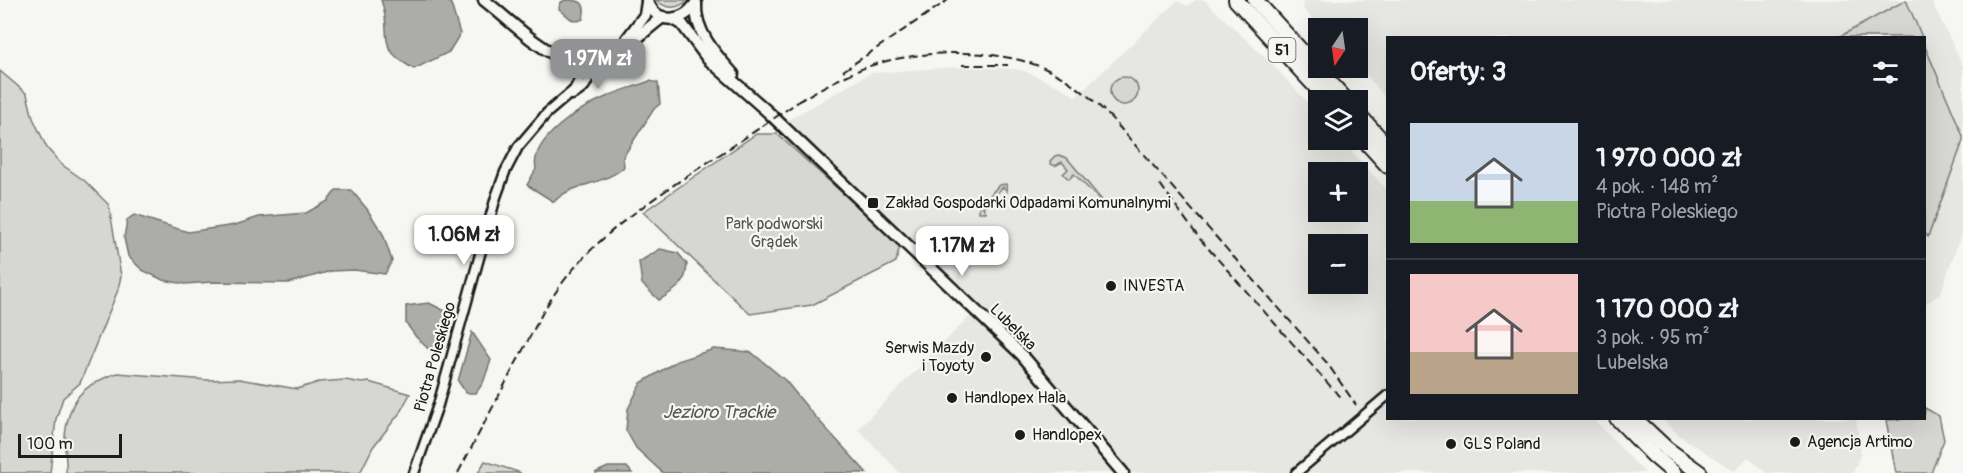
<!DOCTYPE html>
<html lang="pl">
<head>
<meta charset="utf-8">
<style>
	:root { --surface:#171b24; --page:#20242c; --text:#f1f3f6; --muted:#9ea1a6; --line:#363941; --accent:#919294 }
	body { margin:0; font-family:Pangolin,sans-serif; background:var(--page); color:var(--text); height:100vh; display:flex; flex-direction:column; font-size:22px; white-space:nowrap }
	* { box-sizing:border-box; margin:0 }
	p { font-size:20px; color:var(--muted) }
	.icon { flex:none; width:33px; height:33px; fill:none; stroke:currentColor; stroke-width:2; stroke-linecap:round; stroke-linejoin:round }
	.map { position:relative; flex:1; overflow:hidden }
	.side { position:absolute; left:1386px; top:36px; width:540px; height:384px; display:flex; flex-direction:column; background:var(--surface); border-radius:0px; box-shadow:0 6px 24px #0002 }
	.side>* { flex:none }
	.needle { width:39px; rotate:193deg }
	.controls { position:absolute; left:1308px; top:18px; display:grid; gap:12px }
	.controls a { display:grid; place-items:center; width:60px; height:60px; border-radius:0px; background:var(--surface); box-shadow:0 6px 24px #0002; font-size:30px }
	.scale { position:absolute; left:18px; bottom:15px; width:104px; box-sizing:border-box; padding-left:6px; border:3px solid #1c1c1c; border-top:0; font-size:16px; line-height:21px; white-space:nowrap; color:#1c1c1c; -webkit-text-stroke:4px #f6f6f2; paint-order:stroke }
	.price { position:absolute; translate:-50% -51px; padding:0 14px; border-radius:12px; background:#fff; color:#222; font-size:20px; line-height:39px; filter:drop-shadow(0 2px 3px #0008) }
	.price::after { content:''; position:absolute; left:50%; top:36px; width:18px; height:14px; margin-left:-9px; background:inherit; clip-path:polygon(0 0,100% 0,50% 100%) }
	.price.active { background:var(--accent); color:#fff }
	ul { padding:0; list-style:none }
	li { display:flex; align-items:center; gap:18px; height:150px; padding:0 24px }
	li+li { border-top:2px solid var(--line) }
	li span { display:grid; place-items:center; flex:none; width:168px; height:120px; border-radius:0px; color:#555 }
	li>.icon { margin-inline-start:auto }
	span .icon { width:72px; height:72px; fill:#fffc; stroke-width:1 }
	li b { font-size:26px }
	h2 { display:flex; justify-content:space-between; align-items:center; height:72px; padding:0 24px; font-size:26px }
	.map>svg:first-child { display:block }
</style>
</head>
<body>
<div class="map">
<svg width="1963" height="473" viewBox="0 0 1963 473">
	<rect width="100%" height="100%" fill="#f6f6f2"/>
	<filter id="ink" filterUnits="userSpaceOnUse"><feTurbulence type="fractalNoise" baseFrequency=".0167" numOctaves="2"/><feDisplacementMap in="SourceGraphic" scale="12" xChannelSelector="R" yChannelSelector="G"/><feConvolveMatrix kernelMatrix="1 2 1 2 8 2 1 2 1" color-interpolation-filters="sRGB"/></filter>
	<g filter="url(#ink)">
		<g fill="#e6e6e2" fill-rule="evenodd">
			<path d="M1196,0H1204L1276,68L1318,114V140H1341L1387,190L1388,418L1593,419L1645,473H900L858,429L977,309L788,120L871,73L956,67L1014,69L1024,71L1063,88L1076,97L1177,1L1187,6ZM1318,172H1358V212H1318ZM1318,244H1358V284H1318Z"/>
			<polygon points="1304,0 1931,0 1963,66 1963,229 1940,294 1925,304 1924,38 1388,38 1387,99 1358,66 1358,28 1321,28 1303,9"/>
			<polygon points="1662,419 1856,419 1861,452 1853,473 1767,473 1748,457 1734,471 1680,436"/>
		</g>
		<g fill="#d6d6d2" stroke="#797977" stroke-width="1.5">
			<path d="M656,0H688C678,9 667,10 656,0Z"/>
			<polygon points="1906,0 1922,37 1839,37"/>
			<polygon points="1924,44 1963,136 1963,141 1928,237 1924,232"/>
			<polygon points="0,71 27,94 33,118 47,148 61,164 85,181 109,205 121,276 118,290 80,383 63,398 56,419 50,473 0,473"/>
			<circle cx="1124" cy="91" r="14"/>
			<polygon points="756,134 777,134 900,245 896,262 812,305 750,314 643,212"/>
			<polygon points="1059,155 1067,158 1101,199 1102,202 1096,207 1101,201 1074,174 1069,179 1063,174 1068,169 1062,162 1055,166 1051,164 1050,161 1055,156"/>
			<polygon points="1006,184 1007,191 1003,187 983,207 986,212 979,212 979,208 999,185"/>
			<path d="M117,373L208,380L239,379L297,389L319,382L345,380L362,383L369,382L410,394L399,414L373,447L360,473H66C67,460 64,448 65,436C69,398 83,385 117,373Z"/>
			<polygon points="1925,408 1939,416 1944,440 1931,473 1896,473 1886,420 1924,418"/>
			<polygon points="485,461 521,473 478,473"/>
		</g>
		<g fill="#acaca9" stroke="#727271" stroke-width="1.5">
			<path d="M381,0H445L451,4L460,34L449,52L414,69C372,46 394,35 381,0Z"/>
			<path d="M565,0C581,0 587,2 583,19L578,21L571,19L559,9L560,3Z"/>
			<path d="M650,81L658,83L660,104L654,109L623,157L624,167C605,185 570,183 554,202L527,185L536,169C529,139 582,107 606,97C620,90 635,87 650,81Z"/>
			<polygon points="336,190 351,190 367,209 383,234 392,261 385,274 354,270 331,271 289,283 212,282 185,284 163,280 142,270 128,256 124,238 127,220 134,215 188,232 235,225 259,217 306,213 328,201"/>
			<path d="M660,249L678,253L687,264C686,286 676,289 659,300L642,284L639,262Z"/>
			<polygon points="429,303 451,314 439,359 416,337 406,323 406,306"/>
			<polygon points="472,332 491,360 483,383 476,393 466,393 458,381"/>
			<polygon points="714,349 751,352 785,380 811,412 867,473 663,473 636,448 626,430 628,409 641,383 677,361"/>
			<polygon points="608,467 627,467 632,473 595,473"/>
		</g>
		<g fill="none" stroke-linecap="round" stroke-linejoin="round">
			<defs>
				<g id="minor">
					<path d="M572,95C587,89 592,77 588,62"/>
					<polyline points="414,473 438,405 496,197 505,172 518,147 547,113 574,90 588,62"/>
					<polyline points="1296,473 1388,395"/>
				</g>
				<g id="tertiary">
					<path d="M484,0C506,17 541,52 566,59C584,65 604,60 620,51C635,42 648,27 663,17"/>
					<path d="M647,0C656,25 683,24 696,3"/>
					<path d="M696,4C694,31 716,55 733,74"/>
					<polyline points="673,19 682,24 708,59 768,112 1022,355 1123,473"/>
					<polyline points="627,39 645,15 647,2"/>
				</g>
				<g id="primary">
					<polyline points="1236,0 1328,100"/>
					<polyline points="1255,0 1346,100"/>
					<polyline points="1358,114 1388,147"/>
					<polyline points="1358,133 1388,166"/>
					<polyline points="1617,418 1654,456 1674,473"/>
					<polyline points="1634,418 1667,449 1700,473"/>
				</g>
			</defs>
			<use href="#minor" stroke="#1c1c1c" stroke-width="13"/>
			<use href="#tertiary" stroke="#1c1c1c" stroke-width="15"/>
			<use href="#primary" stroke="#1c1c1c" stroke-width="18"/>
			<use href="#minor" stroke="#f6f6f2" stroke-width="8"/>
			<use href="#tertiary" stroke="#f6f6f2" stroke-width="10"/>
			<use href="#primary" stroke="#f6f6f2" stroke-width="14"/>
			<g stroke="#1c1c1c" stroke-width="2" stroke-dasharray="9 4.5" stroke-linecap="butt">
				<polyline points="962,65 1008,65"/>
				<polyline points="843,71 948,0"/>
				<path d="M797,102C819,89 843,76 867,67C917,49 997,47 1046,69C1073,81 1094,100 1114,121L1327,363L1356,405"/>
				<polyline points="1160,184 1199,238 1340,397"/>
				<path d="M458,473L543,312C582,246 631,214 693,172C730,148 767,123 804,98"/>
			</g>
		</g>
	</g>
	<g fill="#1c1c1c" stroke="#f6f6f2" stroke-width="2">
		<rect x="867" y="197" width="12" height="12" rx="3"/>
		<circle cx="1111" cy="286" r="6"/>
		<circle cx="986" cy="357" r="6"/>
		<circle cx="952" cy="398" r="6"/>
		<circle cx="1020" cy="435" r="6"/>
		<circle cx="1795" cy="442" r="6"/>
		<circle cx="1451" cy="444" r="6"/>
	</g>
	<g text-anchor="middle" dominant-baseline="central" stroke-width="4.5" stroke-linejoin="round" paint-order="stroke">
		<rect fill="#f6f6f2" stroke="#5d5d5c" stroke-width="1.5" x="1268.5" y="38" width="27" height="24" rx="4.5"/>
		<g font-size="15" font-weight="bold" fill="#1c1c1c">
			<text x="1282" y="50">51</text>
		</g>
		<g font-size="16" fill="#1c1c1c" stroke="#f6f6f2" text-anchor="start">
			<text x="885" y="203">Zakład Gospodarki Odpadami Komunalnymi</text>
			<text x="1123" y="286">INVESTA</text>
			<text x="974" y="348" text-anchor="end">Serwis Mazdy<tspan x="974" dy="18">i Toyoty</tspan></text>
			<text x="964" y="398">Handlopex Hala</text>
			<text x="1032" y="435">Handlopex</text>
			<text x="1807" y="442">Agencja Artimo</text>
			<text x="1463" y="444">GLS Poland</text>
		</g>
		<g font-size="16" fill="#545453" stroke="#f6f6f2">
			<text x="774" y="224">Park podworski<tspan x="774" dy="18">Grądek</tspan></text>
		</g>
		<g font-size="16" fill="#1c1c1c" stroke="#f6f6f2">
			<text transform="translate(1013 327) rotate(45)">Lubelska</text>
			<text transform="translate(435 357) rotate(-74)">Piotra Poleskiego</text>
		</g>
		<g font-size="18" font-style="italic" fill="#565654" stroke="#f6f6f2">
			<text x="719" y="412">Jezioro Trackie</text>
		</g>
	</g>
</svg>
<div class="controls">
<a><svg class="needle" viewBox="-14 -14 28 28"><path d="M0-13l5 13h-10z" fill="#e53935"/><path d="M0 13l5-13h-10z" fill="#9ea1a6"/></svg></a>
<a><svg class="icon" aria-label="layers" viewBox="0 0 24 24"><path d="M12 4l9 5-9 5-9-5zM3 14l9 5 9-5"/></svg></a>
<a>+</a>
<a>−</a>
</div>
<div class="scale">100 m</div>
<b class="price active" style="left:598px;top:90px">1.97M zł</b>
<b class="price" style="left:464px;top:266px">1.06M zł</b>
<b class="price" style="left:962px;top:277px">1.17M zł</b>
<section class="side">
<h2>Oferty: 3<svg class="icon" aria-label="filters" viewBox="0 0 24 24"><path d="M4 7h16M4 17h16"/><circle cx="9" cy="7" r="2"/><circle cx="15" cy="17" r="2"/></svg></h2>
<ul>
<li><span style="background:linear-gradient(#c9d6e8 65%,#8fb573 0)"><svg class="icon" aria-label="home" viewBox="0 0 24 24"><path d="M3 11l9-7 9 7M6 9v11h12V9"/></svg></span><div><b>1 970 000 zł</b><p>4 pok. · 148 m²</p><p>Piotra Poleskiego</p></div></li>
<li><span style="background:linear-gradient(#f6c9c9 65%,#b9a48a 0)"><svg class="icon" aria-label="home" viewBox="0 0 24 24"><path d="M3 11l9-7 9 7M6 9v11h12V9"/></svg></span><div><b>1 170 000 zł</b><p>3 pok. · 95 m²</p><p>Lubelska</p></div></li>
</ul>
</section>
</div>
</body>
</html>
